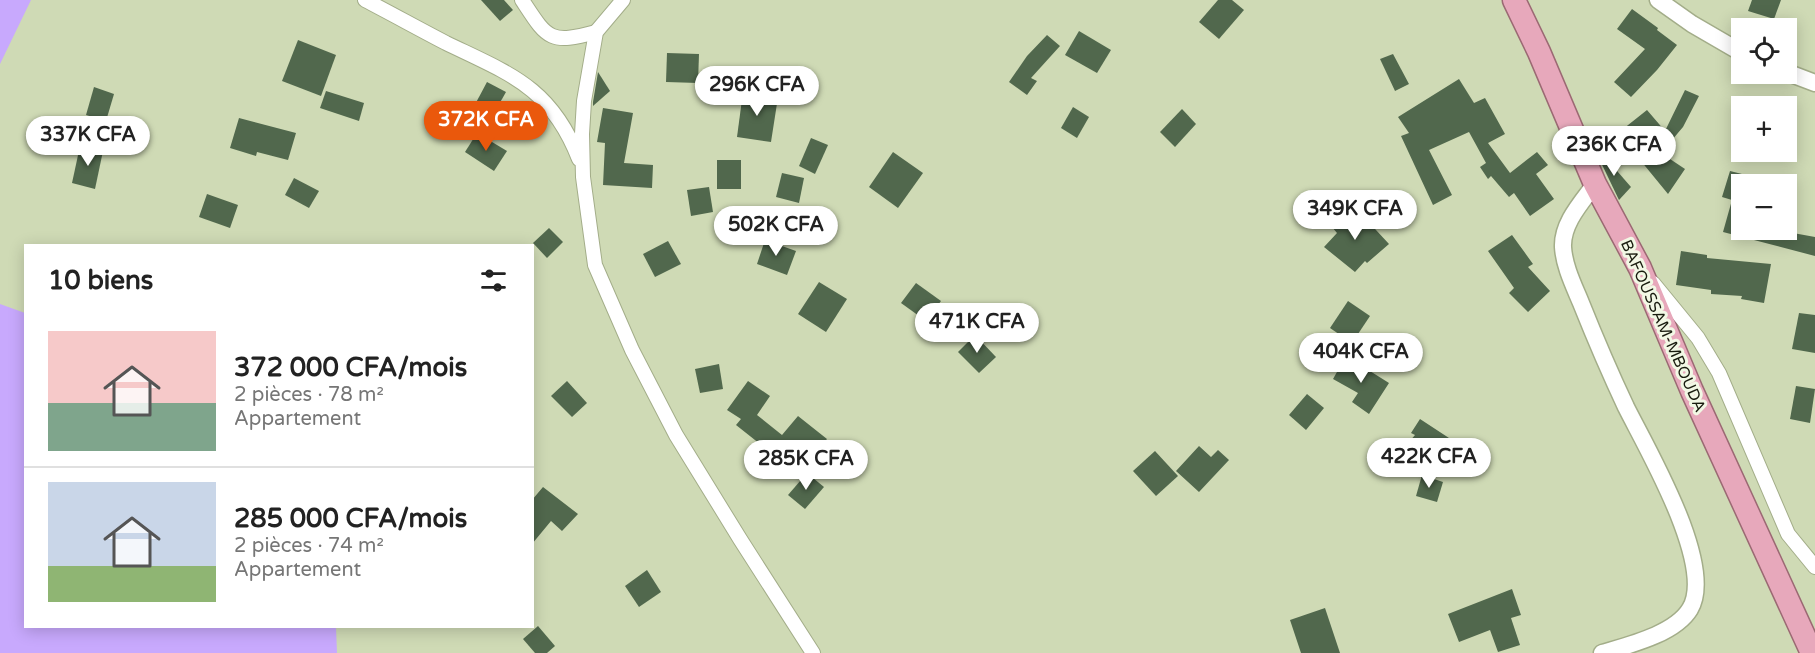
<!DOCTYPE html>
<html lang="fr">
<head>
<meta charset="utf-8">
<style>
	:root { --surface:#fff; --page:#f2f2f2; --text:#222; --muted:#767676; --line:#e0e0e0; --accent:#ea580c }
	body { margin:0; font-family:"Varela Round",sans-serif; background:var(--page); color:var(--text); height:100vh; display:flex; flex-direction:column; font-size:22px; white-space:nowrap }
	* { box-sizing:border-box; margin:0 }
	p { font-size:20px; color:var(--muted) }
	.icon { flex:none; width:33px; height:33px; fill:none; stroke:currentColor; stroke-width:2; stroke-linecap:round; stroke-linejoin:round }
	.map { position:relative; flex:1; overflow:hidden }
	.drawer { position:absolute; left:24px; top:244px; width:510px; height:384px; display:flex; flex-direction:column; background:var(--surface); border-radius:0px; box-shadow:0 3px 15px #0003 }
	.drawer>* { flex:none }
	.fabs { position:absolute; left:1731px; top:18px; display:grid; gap:12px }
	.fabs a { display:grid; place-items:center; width:66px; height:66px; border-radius:0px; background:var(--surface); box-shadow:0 3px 15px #0003; font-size:30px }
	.price { position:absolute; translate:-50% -51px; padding:0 14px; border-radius:21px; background:#fff; color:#222; font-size:20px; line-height:39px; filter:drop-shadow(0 2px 3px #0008) }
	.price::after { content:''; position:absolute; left:50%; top:36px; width:18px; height:14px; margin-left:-9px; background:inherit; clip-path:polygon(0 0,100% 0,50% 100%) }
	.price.current { background:var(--accent); color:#fff }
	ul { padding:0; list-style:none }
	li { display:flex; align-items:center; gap:18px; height:150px; padding:0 24px }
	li+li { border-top:2px solid var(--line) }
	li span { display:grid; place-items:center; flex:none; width:168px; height:120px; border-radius:0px; color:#555 }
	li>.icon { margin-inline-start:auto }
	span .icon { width:72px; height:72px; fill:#fffc; stroke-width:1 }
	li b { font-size:26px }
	h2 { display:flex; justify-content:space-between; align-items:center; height:72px; padding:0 24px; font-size:26px }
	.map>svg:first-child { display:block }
</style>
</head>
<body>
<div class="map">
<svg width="1815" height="653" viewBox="0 0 1815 653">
	<rect width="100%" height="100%" fill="#cfdab5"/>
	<g fill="#c8a9fd">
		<polygon points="0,0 31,0 0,64"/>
		<polygon points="0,304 25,313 26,627 336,627 337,653 0,653"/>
	</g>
	<g fill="#51684d">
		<polygon points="481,0 504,0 513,10 500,21"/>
		<polygon points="1218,0 1232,0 1244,10 1219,39 1199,22"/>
		<polygon points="1752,0 1781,0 1774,19 1748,11"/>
		<polygon points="1632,9 1658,28 1657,30 1677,45 1657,70 1631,97 1614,82 1645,49 1617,29"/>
		<polygon points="1079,31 1111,50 1097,73 1065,55"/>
		<polygon points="1047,35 1060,46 1031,78 1037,81 1027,95 1009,82 1027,56"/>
		<polygon points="298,40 336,55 321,96 282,81"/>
		<polygon points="667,53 699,54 698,83 666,82"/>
		<polygon points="1393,54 1409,84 1395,91 1380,59"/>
		<polygon points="598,72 610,91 593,106 593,102"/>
		<polygon points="1459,79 1474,103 1485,98 1505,134 1488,143 1510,173 1537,152 1548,165 1536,174 1554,199 1530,216 1514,193 1509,197 1491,176 1488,179 1480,167 1486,163 1469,132 1429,150 1452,195 1433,205 1401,136 1409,133 1398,117"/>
		<polygon points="487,82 506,92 489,122 471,112"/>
		<polygon points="94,87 114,94 106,121 86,115"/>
		<polygon points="1685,90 1699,96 1683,127 1661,153 1685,169 1668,194 1618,133 1647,110 1665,131"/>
		<polygon points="326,91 364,103 359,121 320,108"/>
		<polygon points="743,92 778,97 771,142 737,137"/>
		<polygon points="1073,107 1089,117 1077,138 1061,128"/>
		<polygon points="603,108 633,113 624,163 653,165 652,188 603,185 605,143 597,142"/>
		<polygon points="1182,109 1196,124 1175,147 1160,132"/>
		<polygon points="239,118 296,133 288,160 257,152 256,156 230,148"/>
		<polygon points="477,133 507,151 494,171 465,152"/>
		<polygon points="811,138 828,145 815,174 799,166"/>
		<polygon points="80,146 103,151 95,189 72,183"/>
		<polygon points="1597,148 1631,187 1619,200 1595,150"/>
		<polygon points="893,152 923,173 898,208 869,187"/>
		<rect x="717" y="160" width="24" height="29"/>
		<polygon points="1730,171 1742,174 1742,230 1777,230 1815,237 1815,256 1723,232 1732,200 1722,197"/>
		<polygon points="782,173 804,178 799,203 776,197"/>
		<polygon points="294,178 319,191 309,208 285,195"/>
		<polygon points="709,187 713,212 691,216 687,190"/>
		<polygon points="207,194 238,205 230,228 199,217"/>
		<polygon points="1351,210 1360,220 1363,216 1389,244 1367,263 1365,261 1355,272 1324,247 1337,233 1332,227"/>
		<polygon points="549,228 563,242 547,258 533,243"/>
		<polygon points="1512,235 1533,264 1528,267 1550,291 1528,312 1509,293 1514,288 1488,251"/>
		<polygon points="765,240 796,251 787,275 757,264"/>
		<polygon points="668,241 681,264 655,277 643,254"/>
		<polygon points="1681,251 1707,255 1707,258 1771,264 1764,303 1741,299 1742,296 1711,294 1711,290 1676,285"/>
		<polygon points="819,282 847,299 826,332 798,314"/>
		<polygon points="916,283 941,301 926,321 901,303"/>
		<polygon points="1348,301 1370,316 1352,343 1330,328"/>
		<polygon points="1799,313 1815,315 1815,353 1792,349"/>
		<polygon points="975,335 996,357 979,373 958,352"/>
		<polygon points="1346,356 1389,383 1369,414 1352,402 1358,393 1333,379"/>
		<polygon points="719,364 723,389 700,393 695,369"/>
		<polygon points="567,381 587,403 572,417 551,396"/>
		<polygon points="748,381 770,396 757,415 782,435 798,416 827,439 809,461 784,441 760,473 746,463 760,444 736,425 741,419 727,410"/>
		<polygon points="1796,386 1815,389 1810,423 1790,419"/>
		<polygon points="1307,394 1324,408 1306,430 1289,415"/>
		<polygon points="1420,419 1449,438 1436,461 1427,472 1402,450 1415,435 1411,433"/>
		<polygon points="1199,446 1211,457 1218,450 1229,460 1199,492 1176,471"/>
		<polygon points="1155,451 1178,476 1156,496 1133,471"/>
		<polygon points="807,473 824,487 805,509 788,495"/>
		<polygon points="1422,475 1443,482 1437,502 1416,496"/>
		<polygon points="543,487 578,514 562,531 551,521 532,544 532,500"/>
		<polygon points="647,570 661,592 639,607 625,586"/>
		<polygon points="1512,589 1521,615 1511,618 1520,645 1498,652 1490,630 1459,642 1448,614"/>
		<polygon points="1325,608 1340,653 1301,653 1290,620"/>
		<polygon points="538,626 555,646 547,653 535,653 523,639"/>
	</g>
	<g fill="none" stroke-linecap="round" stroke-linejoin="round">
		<defs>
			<g id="minor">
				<path d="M365,0C392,14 419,29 446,43C510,74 551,87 579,159"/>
				<path d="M522,0C547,38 549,45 596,32"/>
				<polyline points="623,0 596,32 584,101 582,134 583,177 595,265 632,350 676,435 740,539 813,653"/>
				<polyline points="1653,283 1698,338 1719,373 1788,534 1815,567"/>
			</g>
			<g id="tertiary">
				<polyline points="1658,0 1692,24 1742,53"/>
				<polyline points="1786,72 1815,83"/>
				<path d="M1595,184C1582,202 1562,223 1563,247C1564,266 1574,286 1581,303C1595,338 1610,373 1626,407C1647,449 1716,566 1690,609C1675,634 1629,645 1602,653"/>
			</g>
			<polyline id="trunk" points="1514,0 1539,52 1595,184 1640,268 1692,391 1812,653"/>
		</defs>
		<use href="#minor" stroke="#a3ad89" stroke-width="16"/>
		<use href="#tertiary" stroke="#a3ad89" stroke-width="19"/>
		<use href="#trunk" stroke="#9b6973" stroke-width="25"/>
		<use href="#minor" stroke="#fff" stroke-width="14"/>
		<use href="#tertiary" stroke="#fff" stroke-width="16"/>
		<use href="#trunk" stroke="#e7a8bb" stroke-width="22"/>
	</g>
	<g text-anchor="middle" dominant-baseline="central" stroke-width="6" stroke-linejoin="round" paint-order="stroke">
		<g font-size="16" fill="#181b0e" stroke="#f2f8e5">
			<text transform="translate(1663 326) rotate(66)">BAFOUSSAM-MBOUDA</text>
		</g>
	</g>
</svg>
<div class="fabs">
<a><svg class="icon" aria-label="locate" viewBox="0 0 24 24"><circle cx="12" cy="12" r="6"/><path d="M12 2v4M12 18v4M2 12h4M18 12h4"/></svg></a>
<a>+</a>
<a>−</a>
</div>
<b class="price" style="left:757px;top:117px">296K CFA</b>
<b class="price current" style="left:486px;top:152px">372K CFA</b>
<b class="price" style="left:88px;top:167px">337K CFA</b>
<b class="price" style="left:1614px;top:177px">236K CFA</b>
<b class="price" style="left:1355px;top:241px">349K CFA</b>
<b class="price" style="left:776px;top:257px">502K CFA</b>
<b class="price" style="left:977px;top:354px">471K CFA</b>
<b class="price" style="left:1361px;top:384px">404K CFA</b>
<b class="price" style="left:1429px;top:489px">422K CFA</b>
<b class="price" style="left:806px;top:491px">285K CFA</b>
<section class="drawer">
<h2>10 biens<svg class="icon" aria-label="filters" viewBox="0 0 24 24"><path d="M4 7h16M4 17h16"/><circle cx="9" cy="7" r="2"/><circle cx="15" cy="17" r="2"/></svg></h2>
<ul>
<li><span style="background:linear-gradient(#f6c9c9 60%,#7fa58c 0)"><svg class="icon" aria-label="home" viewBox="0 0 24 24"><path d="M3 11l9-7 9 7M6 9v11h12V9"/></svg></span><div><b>372 000 CFA/mois</b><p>2 pièces · 78 m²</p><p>Appartement</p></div></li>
<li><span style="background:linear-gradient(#c9d6e8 70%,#8fb573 0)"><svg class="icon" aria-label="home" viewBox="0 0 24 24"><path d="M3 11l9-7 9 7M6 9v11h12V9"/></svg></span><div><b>285 000 CFA/mois</b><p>2 pièces · 74 m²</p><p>Appartement</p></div></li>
</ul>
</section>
</div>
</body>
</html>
